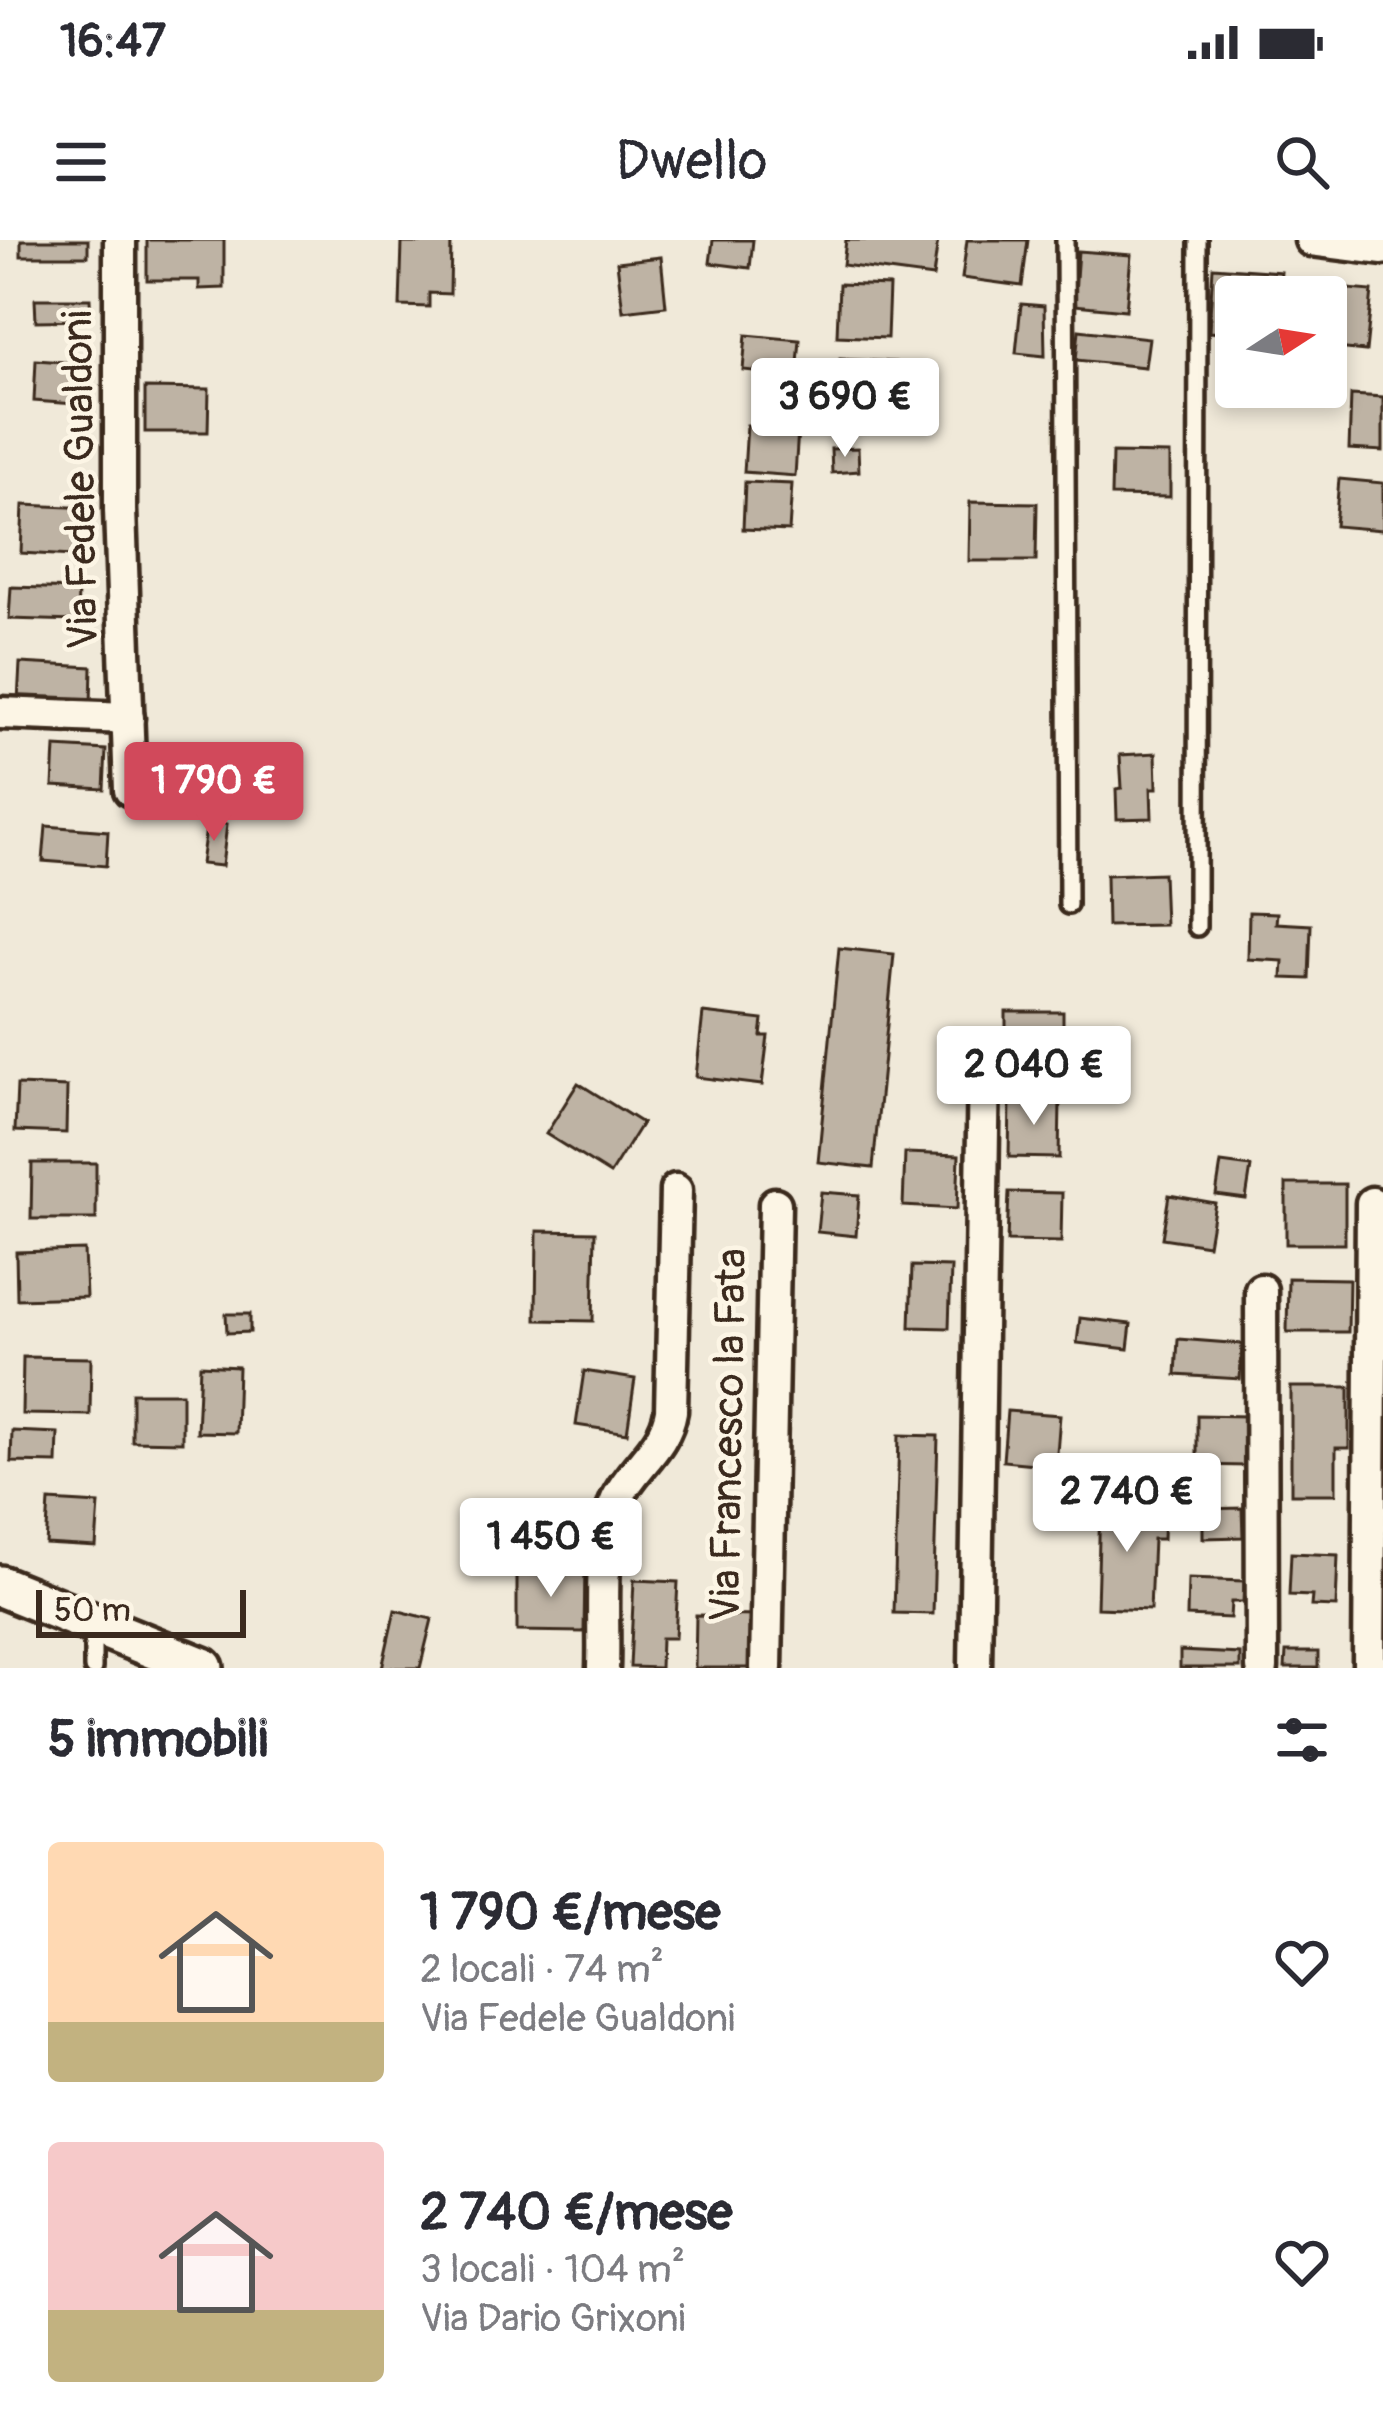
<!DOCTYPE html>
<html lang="it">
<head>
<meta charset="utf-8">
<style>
	:root { --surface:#fff; --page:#f2f2f3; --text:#2b2b33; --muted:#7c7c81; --accent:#d1495b }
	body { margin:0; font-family:Pangolin,sans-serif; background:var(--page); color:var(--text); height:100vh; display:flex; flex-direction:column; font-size:45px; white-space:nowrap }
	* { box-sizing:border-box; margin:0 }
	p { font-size:39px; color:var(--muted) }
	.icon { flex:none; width:66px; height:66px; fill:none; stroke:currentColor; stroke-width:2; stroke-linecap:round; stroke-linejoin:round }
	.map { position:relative; height:1428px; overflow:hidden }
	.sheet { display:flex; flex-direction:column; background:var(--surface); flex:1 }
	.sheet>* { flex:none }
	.needle { width:78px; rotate:78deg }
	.buttons { position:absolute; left:1215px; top:36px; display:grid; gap:24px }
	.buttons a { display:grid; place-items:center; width:132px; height:132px; border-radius:12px; background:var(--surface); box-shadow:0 6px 18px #0003; font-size:60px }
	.scale { position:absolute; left:36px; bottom:30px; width:210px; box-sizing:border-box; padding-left:12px; border:6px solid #3b2a1e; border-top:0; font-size:33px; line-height:42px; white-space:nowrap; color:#3b2a1e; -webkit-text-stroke:9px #fcf5e5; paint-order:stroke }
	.price { position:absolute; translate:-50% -102px; padding:0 27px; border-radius:12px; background:#fff; color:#222; font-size:39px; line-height:78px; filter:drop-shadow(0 3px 6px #0008) }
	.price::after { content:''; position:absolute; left:50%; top:72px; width:36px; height:27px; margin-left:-18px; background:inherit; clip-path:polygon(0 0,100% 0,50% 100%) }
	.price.on { background:var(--accent); color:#fff }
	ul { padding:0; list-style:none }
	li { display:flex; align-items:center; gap:36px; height:300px; padding:0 48px }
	li span { display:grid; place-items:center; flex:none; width:336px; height:240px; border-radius:12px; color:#555 }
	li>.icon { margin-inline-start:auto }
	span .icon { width:144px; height:144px; fill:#fffc; stroke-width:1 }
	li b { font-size:51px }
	h2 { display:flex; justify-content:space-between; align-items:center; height:144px; padding:0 48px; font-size:51px }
	.status { display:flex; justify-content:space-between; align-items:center; height:84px; padding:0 60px; background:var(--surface); direction:ltr }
	.status svg { height:33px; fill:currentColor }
	header { display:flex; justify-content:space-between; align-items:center; height:156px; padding:0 48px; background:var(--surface); font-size:54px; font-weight:600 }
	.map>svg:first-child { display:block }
</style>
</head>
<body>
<div class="status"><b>16:47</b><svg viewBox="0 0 49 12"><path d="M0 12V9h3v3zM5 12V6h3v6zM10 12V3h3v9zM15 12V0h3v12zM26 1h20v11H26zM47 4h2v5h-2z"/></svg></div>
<header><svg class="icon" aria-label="menu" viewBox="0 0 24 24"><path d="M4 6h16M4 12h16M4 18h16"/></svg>Dwello<svg class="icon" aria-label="search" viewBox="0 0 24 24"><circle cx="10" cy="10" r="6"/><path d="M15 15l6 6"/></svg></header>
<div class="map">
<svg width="1383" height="1428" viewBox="0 0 1383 1428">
	<rect width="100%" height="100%" fill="#f0e9d9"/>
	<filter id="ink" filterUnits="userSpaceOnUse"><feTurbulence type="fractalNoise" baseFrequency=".00833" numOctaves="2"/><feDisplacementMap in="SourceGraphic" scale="24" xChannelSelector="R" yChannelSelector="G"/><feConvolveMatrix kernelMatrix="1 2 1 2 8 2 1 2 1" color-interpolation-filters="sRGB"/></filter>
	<g filter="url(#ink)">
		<g fill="#beb3a4" stroke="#3b2a1e" stroke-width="3">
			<rect x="21" y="0" width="67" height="16"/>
			<polygon points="147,0 224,0 224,48 199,49 199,40 147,40"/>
			<polygon points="420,0 451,0 450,54 429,53 429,67 400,66 402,3 420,3"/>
			<polygon points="713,0 753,0 750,28 710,23"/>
			<polygon points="846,0 938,0 933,37 843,25"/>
			<polygon points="967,0 1028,0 1022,46 962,38"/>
			<polygon points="1078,11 1131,15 1126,70 1074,65"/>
			<polygon points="661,17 666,66 623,71 617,22"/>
			<polygon points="1213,27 1281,32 1279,57 1236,57 1236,94 1209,92"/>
			<polygon points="839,44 889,46 887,98 837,96"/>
			<polygon points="1314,46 1372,51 1366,111 1326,107 1326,57 1313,57"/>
			<polygon points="35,59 90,59 91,80 36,81"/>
			<polygon points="1021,64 1044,66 1045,116 1016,113"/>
			<polygon points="1079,90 1149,98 1145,127 1076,120"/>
			<polygon points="746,95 800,100 797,135 743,130"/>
			<polygon points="840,119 895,122 892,172 837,169"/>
			<polygon points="36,120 92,124 89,165 34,161"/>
			<polygon points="145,148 209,149 208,192 145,192"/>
			<polygon points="1351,155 1383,157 1383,211 1349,209"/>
			<polygon points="747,185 798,189 795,236 744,232"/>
			<polygon points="858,208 859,231 832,233 831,209"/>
			<polygon points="1112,213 1170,214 1170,257 1111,256"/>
			<polygon points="1339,239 1383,243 1383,290 1335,286"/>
			<polygon points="745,242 792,244 789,291 743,289"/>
			<polygon points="970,262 1037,263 1036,321 969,321"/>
			<polygon points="23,265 92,268 90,317 21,313"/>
			<polygon points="11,347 78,349 77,381 9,379"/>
			<polygon points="20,423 92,427 91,464 18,461"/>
			<polygon points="55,507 106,510 104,549 53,546"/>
			<polygon points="1156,513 1157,548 1151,548 1152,578 1117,579 1116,549 1122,548 1120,515"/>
			<polygon points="207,581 227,584 222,626 201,624"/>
			<polygon points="46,586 108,591 106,626 43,621"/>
			<polygon points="1163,633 1165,685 1107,686 1106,635"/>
			<polygon points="1249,672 1277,673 1276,683 1311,685 1309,739 1282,738 1283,721 1248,719"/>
			<polygon points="839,708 894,714 873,928 818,922"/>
			<rect x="1006" y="772" width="57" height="44"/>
			<polygon points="703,773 763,780 761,796 768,796 762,845 696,837"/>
			<polygon points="578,843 642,883 610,934 546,894"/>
			<polygon points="17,845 67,847 66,893 15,891"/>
			<polygon points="1010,859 1060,860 1059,918 1009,917"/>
			<polygon points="905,913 959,915 957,969 903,966"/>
			<polygon points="32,923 96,923 96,979 31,979"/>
			<polygon points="1221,923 1251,927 1246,959 1216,955"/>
			<rect x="1286" y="944" width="59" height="60"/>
			<polygon points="821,952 859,955 856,996 817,992"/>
			<polygon points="1009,952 1062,953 1061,1002 1007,1001"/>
			<polygon points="1169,955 1215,963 1208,1005 1162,998"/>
			<polygon points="537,991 595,992 593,1081 536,1080"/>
			<polygon points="84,1010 86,1057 17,1059 16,1012"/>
			<polygon points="912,1026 951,1027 949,1088 910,1087"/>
			<polygon points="1288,1038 1349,1039 1348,1092 1287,1092"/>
			<polygon points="226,1074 250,1074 250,1092 227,1093"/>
			<polygon points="1080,1078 1131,1084 1128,1109 1077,1103"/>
			<polygon points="1178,1099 1242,1104 1240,1139 1176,1135"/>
			<polygon points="23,1117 91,1118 90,1175 22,1174"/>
			<polygon points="200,1125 238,1127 236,1193 197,1192"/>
			<polygon points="584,1131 635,1139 627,1193 576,1185"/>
			<polygon points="1291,1147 1349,1147 1349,1208 1336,1208 1336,1254 1291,1254"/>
			<polygon points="132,1153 182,1153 182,1202 132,1201"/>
			<polygon points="1007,1171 1060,1175 1056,1226 1003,1221"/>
			<polygon points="1197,1175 1247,1176 1247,1226 1197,1225"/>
			<polygon points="12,1191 58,1193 57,1223 11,1222"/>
			<polygon points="899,1195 938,1196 933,1374 894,1373"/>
			<polygon points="49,1261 99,1264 96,1307 46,1304"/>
			<polygon points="1100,1265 1164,1267 1163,1299 1153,1299 1150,1370 1097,1368"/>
			<polygon points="1242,1268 1243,1297 1203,1298 1203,1269"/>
			<polygon points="1291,1313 1338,1315 1336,1367 1311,1366 1312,1356 1289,1355"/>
			<polygon points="517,1328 585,1330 584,1392 517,1391"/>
			<polygon points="1188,1339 1244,1341 1243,1362 1231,1362 1230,1378 1187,1376"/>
			<polygon points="634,1340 678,1342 675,1398 661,1398 660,1428 630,1427"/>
			<polygon points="395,1370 432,1379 420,1428 382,1428"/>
			<polygon points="696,1375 760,1376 759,1428 695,1428"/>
			<polygon points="1180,1411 1240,1414 1240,1428 1180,1428"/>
			<polygon points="1286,1412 1318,1412 1318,1428 1285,1428"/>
		</g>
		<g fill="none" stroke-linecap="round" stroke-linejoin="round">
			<defs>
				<g id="service">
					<polyline points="1065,0 1068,665"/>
					<polyline points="1197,687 1198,0"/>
					<polyline points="93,1428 93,1387"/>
				</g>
				<g id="minor">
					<polyline points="120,0 120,270 130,550"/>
					<polyline points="1311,0 1383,9"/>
					<polyline points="0,473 128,478"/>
					<polyline points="1261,1050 1262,1428"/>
					<path d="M603,1428C605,1379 597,1302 617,1259C633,1226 665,1208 671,1171L676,950"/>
					<polyline points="766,1428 775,964"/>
					<polyline points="975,1428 984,822"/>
					<polyline points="1369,1428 1372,963"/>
				</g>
				<polyline id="tertiary" points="0,1346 203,1428"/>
			</defs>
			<use href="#service" stroke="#3b2a1e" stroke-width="24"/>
			<use href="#minor" stroke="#3b2a1e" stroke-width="39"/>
			<use href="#tertiary" stroke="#3b2a1e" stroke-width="48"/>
			<use href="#service" stroke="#fcf5e5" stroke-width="15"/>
			<use href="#minor" stroke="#fcf5e5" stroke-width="30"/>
			<use href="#tertiary" stroke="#fcf5e5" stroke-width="39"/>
		</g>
	</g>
	<g text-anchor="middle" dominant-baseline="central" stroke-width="9" stroke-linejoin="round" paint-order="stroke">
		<g font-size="42" fill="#3b2a1e" stroke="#fcf5e5">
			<text transform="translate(81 240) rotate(-91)">Via Fedele Gualdoni</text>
			<text transform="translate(729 1195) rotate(-89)">Via Francesco la Fata</text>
		</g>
	</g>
</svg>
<div class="buttons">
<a><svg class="needle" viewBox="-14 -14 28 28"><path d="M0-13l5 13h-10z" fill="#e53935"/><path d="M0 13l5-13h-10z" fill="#7c7c81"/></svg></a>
</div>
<div class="scale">50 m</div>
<b class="price" style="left:845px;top:220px">3 690 €</b>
<b class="price on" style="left:214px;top:604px">1 790 €</b>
<b class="price" style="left:1034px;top:888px">2 040 €</b>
<b class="price" style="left:1127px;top:1315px">2 740 €</b>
<b class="price" style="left:551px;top:1360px">1 450 €</b>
</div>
<section class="sheet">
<h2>5 immobili<svg class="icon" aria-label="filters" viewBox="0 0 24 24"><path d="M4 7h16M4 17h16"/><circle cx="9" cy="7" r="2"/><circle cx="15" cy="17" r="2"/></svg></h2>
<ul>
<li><span style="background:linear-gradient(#ffd9b3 75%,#c2b280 0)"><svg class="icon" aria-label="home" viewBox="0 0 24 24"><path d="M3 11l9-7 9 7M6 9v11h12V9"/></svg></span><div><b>1 790 €/mese</b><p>2 locali · 74 m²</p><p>Via Fedele Gualdoni</p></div><svg class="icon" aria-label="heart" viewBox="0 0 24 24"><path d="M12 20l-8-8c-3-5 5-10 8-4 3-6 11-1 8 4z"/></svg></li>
<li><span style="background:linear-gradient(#f6c9c9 70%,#c2b280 0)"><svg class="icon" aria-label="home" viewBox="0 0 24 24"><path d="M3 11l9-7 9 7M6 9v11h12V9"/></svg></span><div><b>2 740 €/mese</b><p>3 locali · 104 m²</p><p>Via Dario Grixoni</p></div><svg class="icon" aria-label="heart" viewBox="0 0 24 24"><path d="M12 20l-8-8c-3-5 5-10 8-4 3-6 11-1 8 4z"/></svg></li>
</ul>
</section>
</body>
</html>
